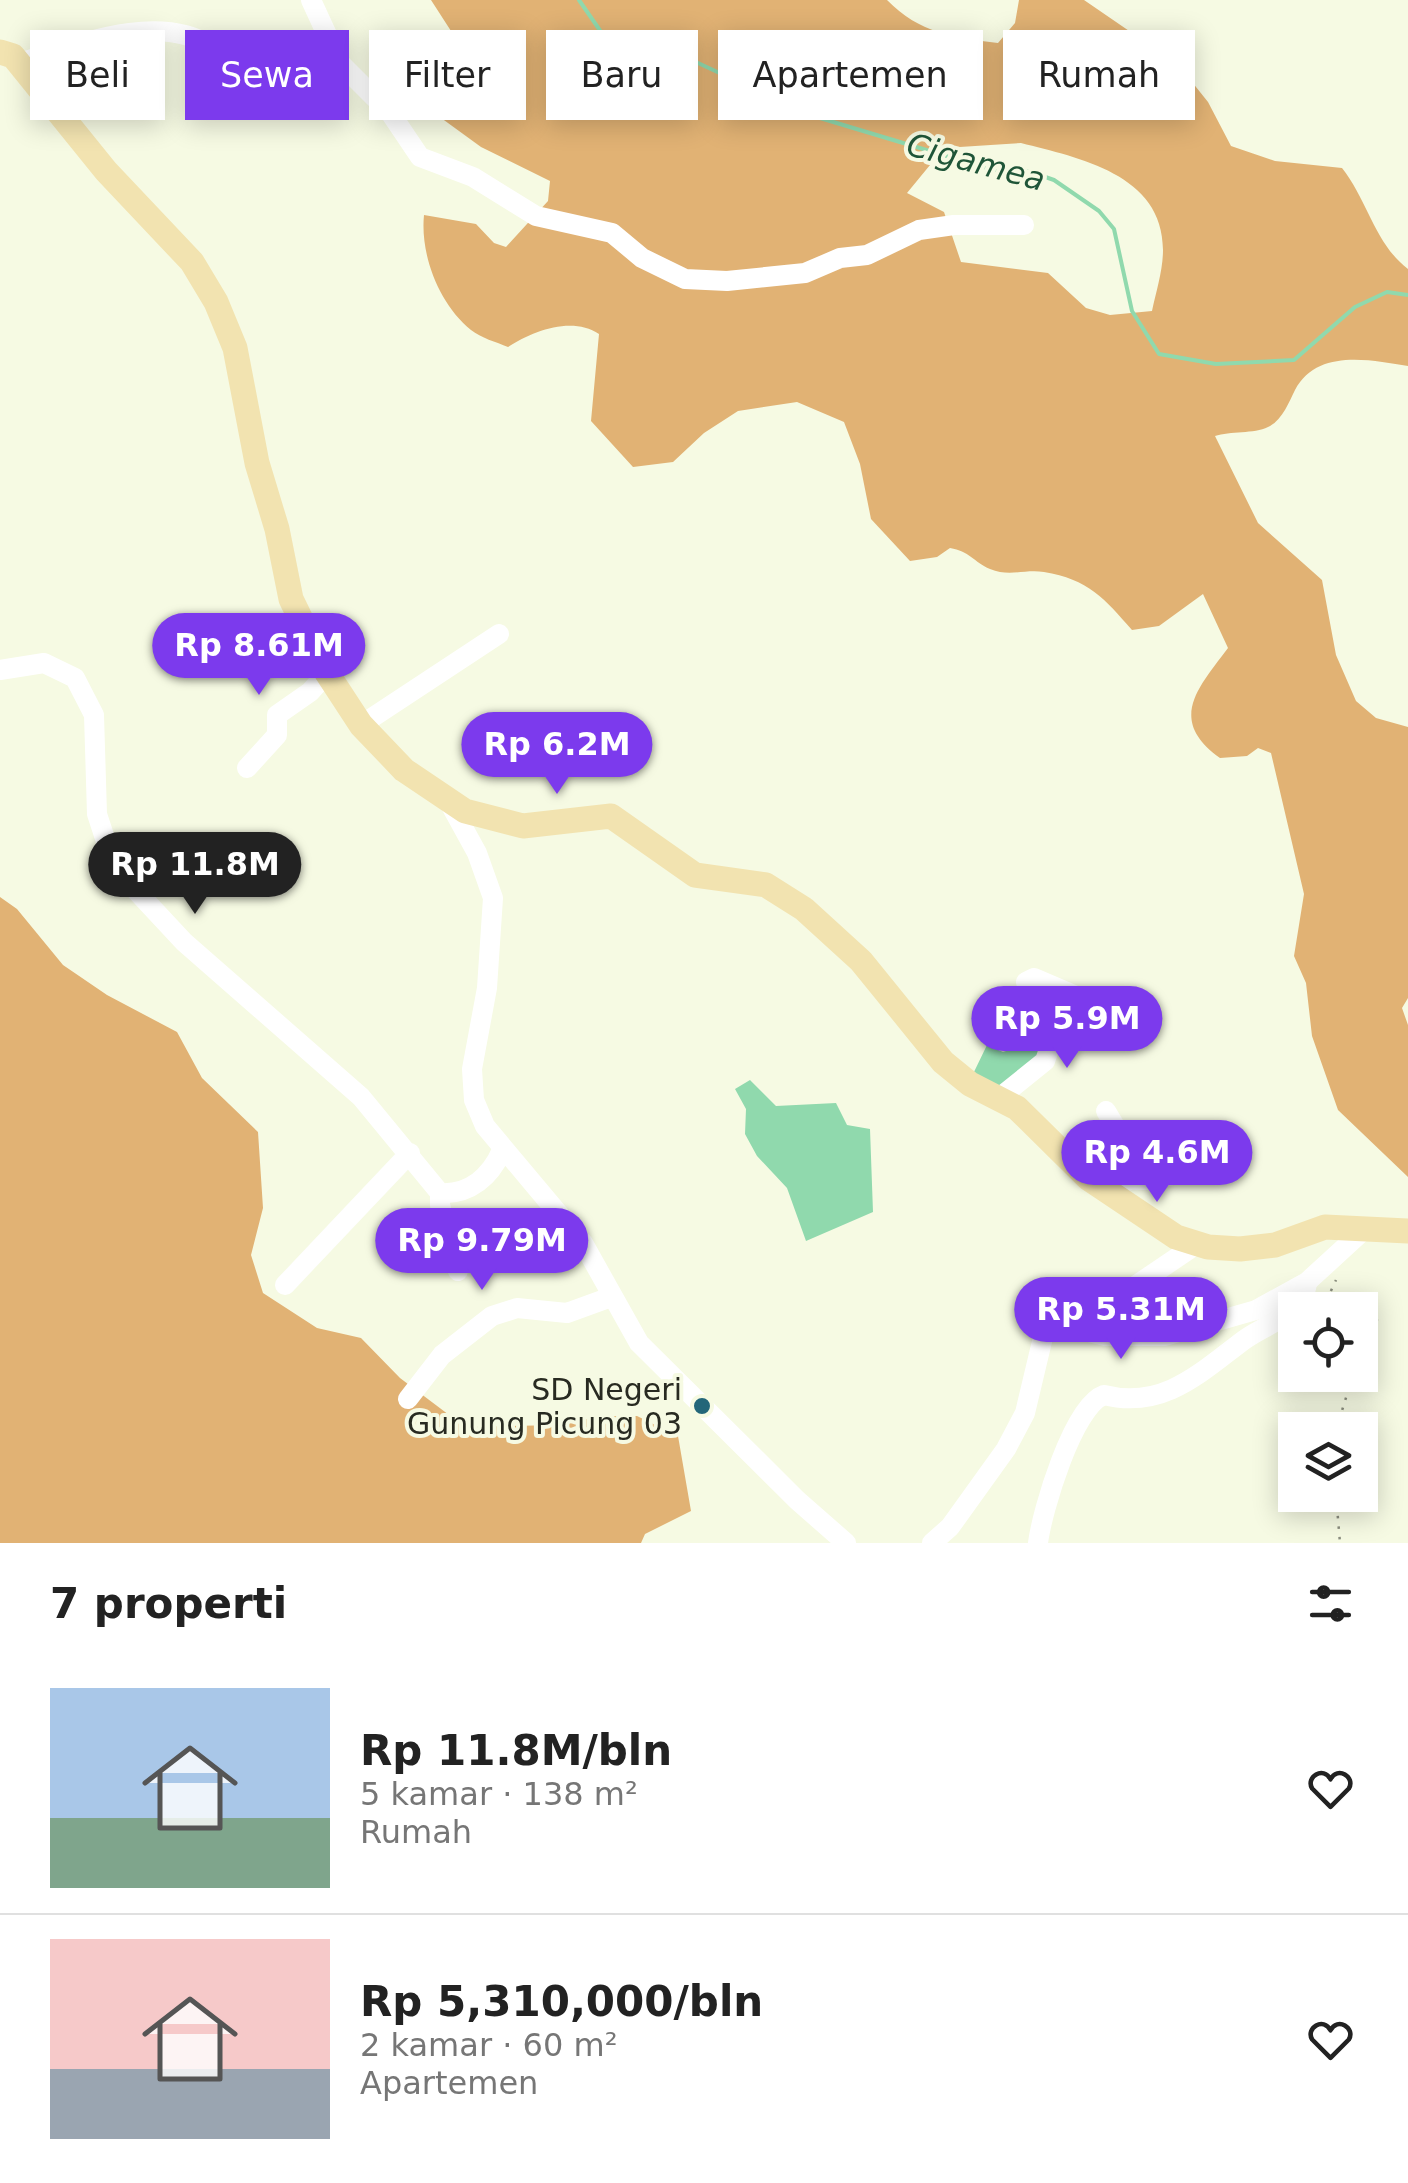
<!DOCTYPE html>
<html lang="id">
<head>
<meta charset="utf-8">
<style>
	:root { --surface:#fff; --page:#f2f2f2; --text:#222; --muted:#767676; --line:#e0e0e0; --accent:#7c3aed }
	body { margin:0; font-family:"DejaVu Sans",sans-serif; background:var(--page); color:var(--text); height:100vh; display:flex; flex-direction:column; font-size:38px; white-space:nowrap }
	* { box-sizing:border-box; margin:0 }
	p { font-size:32px; color:var(--muted) }
	.icon { flex:none; width:55px; height:55px; fill:none; stroke:currentColor; stroke-width:2; stroke-linecap:round; stroke-linejoin:round }
	.map { position:relative; height:1543px; overflow:hidden }
	.side { display:flex; flex-direction:column; background:var(--surface); flex:1 }
	.side>* { flex:none }
	.guide { position:absolute; left:30px; top:30px; width:1350px; height:90px; display:flex; gap:20px }
	.controls { position:absolute; left:1278px; top:1292px; display:grid; gap:20px }
	.controls a { display:grid; place-items:center; width:100px; height:100px; border-radius:0px; background:var(--surface); box-shadow:0 5px 25px #0003; font-size:50px }
	.price { position:absolute; translate:-50% -85px; padding:0 22px; border-radius:35px; background:var(--accent); color:#fff; font-size:32px; line-height:65px; filter:drop-shadow(0 2px 5px #0008) }
	.price::after { content:''; position:absolute; left:50%; top:60px; width:30px; height:22px; margin-left:-15px; background:inherit; clip-path:polygon(0 0,100% 0,50% 100%) }
	.price.current { background:#222; color:#fff }
	ul { padding:0; list-style:none }
	li { display:flex; align-items:center; gap:30px; height:250px; padding:0 50px }
	li+li { border-top:2px solid var(--line) }
	li span { display:grid; place-items:center; flex:none; width:280px; height:200px; border-radius:0px; color:#555 }
	li>.icon { margin-inline-start:auto }
	span .icon { width:120px; height:120px; fill:#fffc; stroke-width:1 }
	li b { font-size:42px }
	h2 { display:flex; justify-content:space-between; align-items:center; height:120px; padding:0 50px; font-size:42px }
	.tag { padding:0 35px; border-radius:0px; background:var(--surface); box-shadow:0 5px 25px #0003; font-size:35px; line-height:90px }
	.tag.current { background:var(--accent); color:#fff }
	.map>svg:first-child { display:block }
</style>
</head>
<body>
<div class="map">
<svg width="1408" height="1543" viewBox="0 0 1408 1543">
	<rect width="100%" height="100%" fill="#f6fae3"/>
	<g fill="#e1b274" fill-rule="evenodd">
		<path d="M431,0H887C919,33 954,38 998,43L1015,23L1019,0H1084L1135,35L1192,82L1208,102L1231,146L1275,161L1342,168C1368,201 1375,244 1408,269V366C1371,360 1317,348 1295,390C1289,402 1282,421 1268,427C1254,434 1230,431 1215,436L1258,523L1322,580L1336,655L1356,701L1376,718L1408,727V998L1402,1008L1408,1025V1177L1338,1110L1312,1036L1306,983L1294,956L1304,894L1271,753L1258,748L1247,756L1220,758C1167,720 1198,688 1228,648L1203,594L1159,626L1132,630C1105,599 1088,579 1044,572C1025,569 1009,577 990,569C974,562 969,551 950,548L937,557L910,561L871,519L860,464L844,422L797,402L738,411L704,433L673,462L633,467L591,421L599,334C572,316 533,331 508,347C496,342 481,338 471,330C439,304 420,255 424,215L476,224L494,243L506,247L548,201L550,181L481,147L437,115C425,83 445,62 451,31ZM1021,143C1079,158 1163,174 1163,250C1163,270 1156,292 1152,311L1110,315L1086,308L1048,273L961,262L944,212L907,193L944,148Z"/>
		<polygon points="0,897 17,909 63,965 107,995 177,1032 202,1078 258,1132 263,1208 251,1255 263,1293 317,1328 361,1338 400,1378 465,1427 562,1425 599,1416 637,1416 678,1436 691,1511 645,1534 641,1543 0,1543"/>
	</g>
	<g fill="#90d9ad">
		<polygon points="1043,1020 1051,1065 1015,1097 973,1074 987,1045 1003,1052 1015,1048 1009,1024"/>
		<polygon points="750,1080 776,1106 836,1103 847,1125 870,1129 873,1212 806,1241 787,1188 757,1156 745,1134 746,1109 735,1089"/>
	</g>
	<g fill="none" stroke-linecap="round" stroke-linejoin="round">
		<polyline stroke="#90d9ad" stroke-width="4" points="579,0 617,55 670,50 810,115 993,170 1028,171 1054,180 1099,211 1114,229 1132,311 1159,354 1216,364 1294,360 1355,307 1387,292 1408,295"/>
		<g stroke="#8a8d7e" stroke-width="2.5" stroke-dasharray="2.5 8" stroke-linecap="butt">
			<polyline points="1322,1310 1336,1280"/>
			<polyline points="1360,1313 1373,1312 1377,1320 1360,1359"/>
			<polyline points="1336,1430 1353,1375"/>
			<polyline points="1336,1495 1340,1543"/>
		</g>
		<g stroke="#fff" stroke-width="20">
			<polyline points="311,0 340,63 391,114 420,157 473,177 536,216 612,233 642,258 685,279 727,281 805,273 840,258 867,255 919,230 954,225 1024,225"/>
			<path d="M19,63C75,46 158,11 212,47"/>
			<path d="M0,670L44,663L75,678L94,715L97,814L111,857L129,883L184,942L361,1097L440,1193C470,1195 491,1176 502,1150"/>
			<polyline points="361,725 499,634"/>
			<polyline points="247,768 277,735 277,715 310,692 327,673"/>
			<polyline points="449,802 477,853 493,898 487,988 472,1069 474,1100 485,1126 583,1243 639,1343 797,1500 846,1543"/>
			<polyline points="999,1098 1045,1061 1049,1049 1026,982 1034,978 1090,1002"/>
			<polyline points="1106,1111 1125,1143 1127,1181"/>
			<polyline points="1090,1179 1154,1180 1215,1163"/>
			<polyline points="440,1193 440,1205 458,1271"/>
			<polyline points="285,1285 410,1153"/>
			<polyline points="1073,1328 1197,1244"/>
			<polyline points="408,1399 442,1355 492,1316 517,1308 567,1313 611,1297"/>
			<polyline points="932,1543 950,1527 1006,1449 1025,1413 1044,1333 1073,1328 1105,1336 1165,1336 1256,1310 1307,1282 1367,1227"/>
			<path d="M1038,1543C1042,1511 1073,1406 1104,1395C1163,1410 1200,1373 1244,1340C1267,1323 1302,1316 1307,1284"/>
		</g>
		<polyline stroke="#f2e3b0" stroke-width="25" points="0,52 13,56 106,171 192,262 216,302 235,348 257,463 277,529 291,599 327,673 361,725 404,770 465,811 523,826 611,816 695,875 766,885 804,909 861,961 943,1062 970,1084 1017,1108 1088,1178 1176,1237 1208,1247 1240,1249 1275,1245 1325,1227 1408,1231"/>
	</g>
	<circle fill="#236679" stroke="#f6fae3" stroke-width="4" cx="702" cy="1406" r="10"/>
	<g text-anchor="middle" dominant-baseline="central" stroke-width="8" stroke-linejoin="round" paint-order="stroke">
		<g font-size="30" fill="#282a21" stroke="#f6fae3" text-anchor="end">
			<text x="682" y="1389">SD Negeri<tspan x="682" dy="34">Gunung Picung 03</tspan></text>
		</g>
		<g font-size="32" font-style="italic" fill="#1f5538" stroke="#f6fae3">
			<text transform="translate(976 162) rotate(15)">Cigamea</text>
		</g>
	</g>
</svg>
<div class="controls">
<a><svg class="icon" aria-label="locate" viewBox="0 0 24 24"><circle cx="12" cy="12" r="6"/><path d="M12 2v4M12 18v4M2 12h4M18 12h4"/></svg></a>
<a><svg class="icon" aria-label="layers" viewBox="0 0 24 24"><path d="M12 4l9 5-9 5-9-5zM3 14l9 5 9-5"/></svg></a>
</div>
<b class="price" style="left:259px;top:698px">Rp 8.61M</b>
<b class="price" style="left:557px;top:797px">Rp 6.2M</b>
<b class="price current" style="left:195px;top:917px">Rp 11.8M</b>
<b class="price" style="left:1067px;top:1071px">Rp 5.9M</b>
<b class="price" style="left:1157px;top:1205px">Rp 4.6M</b>
<b class="price" style="left:482px;top:1293px">Rp 9.79M</b>
<b class="price" style="left:1121px;top:1362px">Rp 5.31M</b>
<div class="guide">
<a class="tag">Beli</a>
<a class="tag current">Sewa</a>
<a class="tag">Filter</a>
<a class="tag">Baru</a>
<a class="tag">Apartemen</a>
<a class="tag">Rumah</a>
</div>
</div>
<section class="side">
<h2>7 properti<svg class="icon" aria-label="filters" viewBox="0 0 24 24"><path d="M4 7h16M4 17h16"/><circle cx="9" cy="7" r="2"/><circle cx="15" cy="17" r="2"/></svg></h2>
<ul>
<li><span style="background:linear-gradient(#a9c7e8 65%,#7fa58c 0)"><svg class="icon" aria-label="home" viewBox="0 0 24 24"><path d="M3 11l9-7 9 7M6 9v11h12V9"/></svg></span><div><b>Rp 11.8M/bln</b><p>5 kamar · 138 m²</p><p>Rumah</p></div><svg class="icon" aria-label="heart" viewBox="0 0 24 24"><path d="M12 20l-8-8c-3-5 5-10 8-4 3-6 11-1 8 4z"/></svg></li>
<li><span style="background:linear-gradient(#f6c9c9 65%,#9aa5b1 0)"><svg class="icon" aria-label="home" viewBox="0 0 24 24"><path d="M3 11l9-7 9 7M6 9v11h12V9"/></svg></span><div><b>Rp 5,310,000/bln</b><p>2 kamar · 60 m²</p><p>Apartemen</p></div><svg class="icon" aria-label="heart" viewBox="0 0 24 24"><path d="M12 20l-8-8c-3-5 5-10 8-4 3-6 11-1 8 4z"/></svg></li>
</ul>
</section>
</body>
</html>
